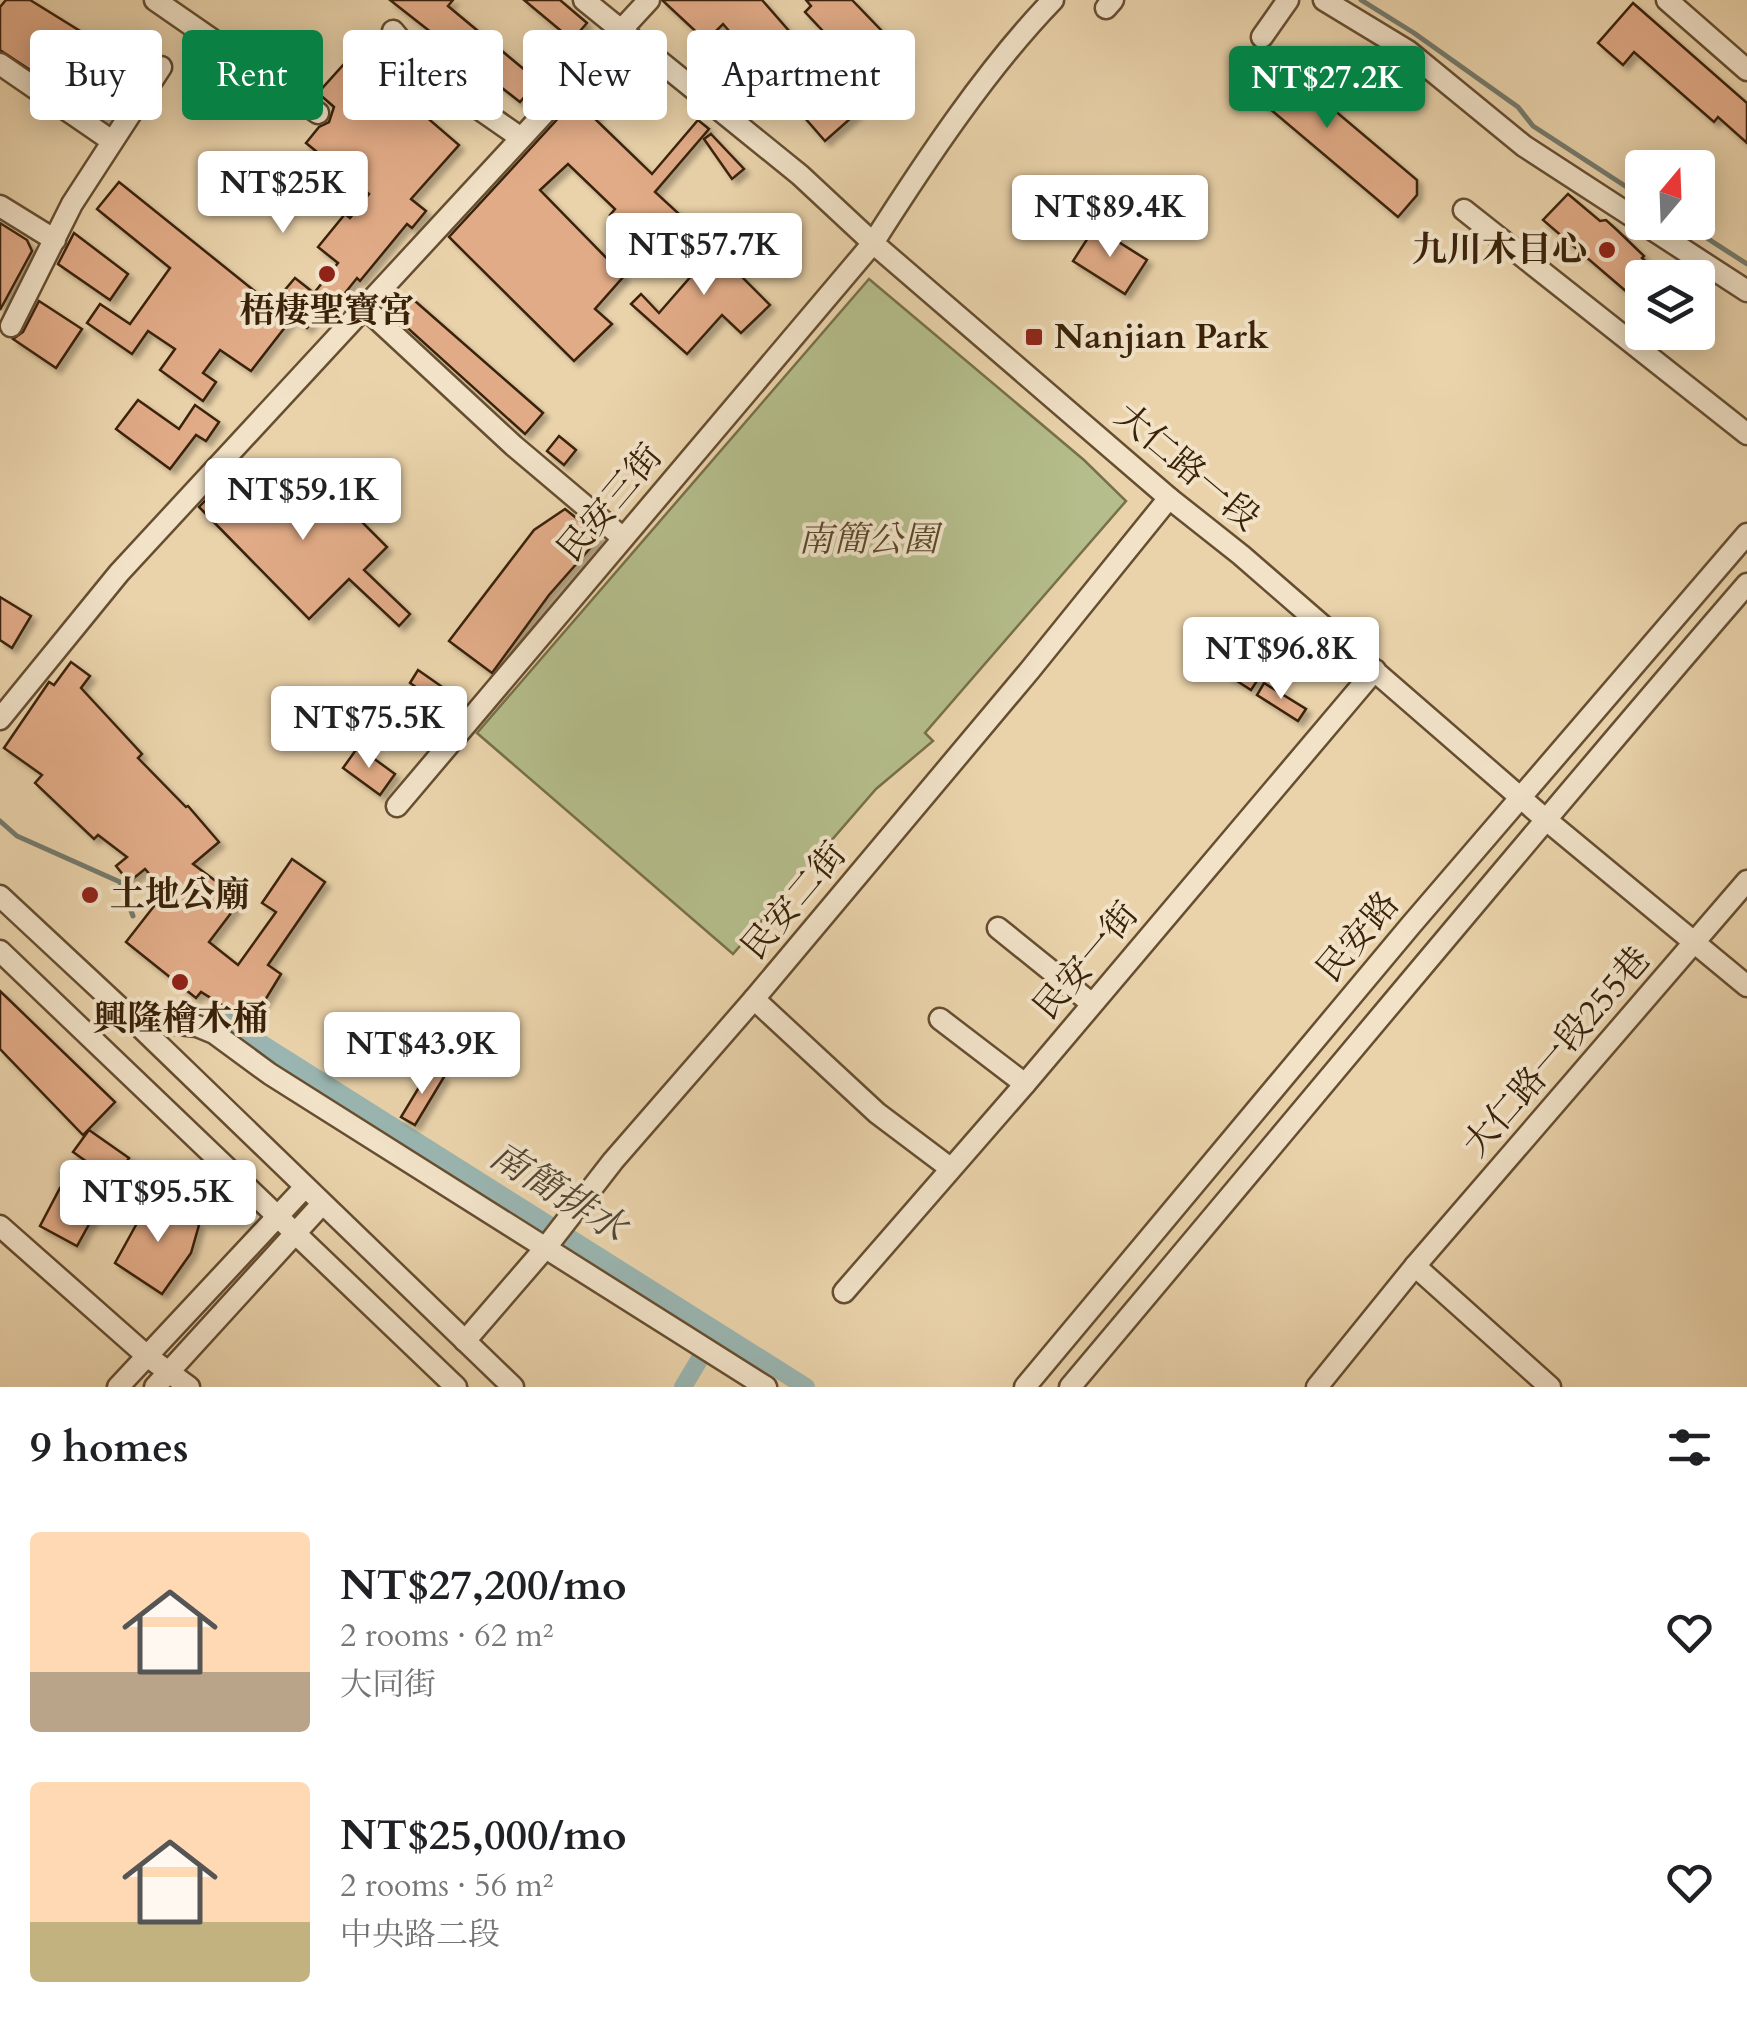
<!DOCTYPE html>
<html lang="en">
<head>
<meta charset="utf-8">
<style>
	:root { --surface:#fff; --page:#f2f2f2; --text:#202124; --muted:#757577; --accent:#0b8043 }
	body { margin:0; font-family:Cardo,"Noto Serif TC",serif; background:var(--page); color:var(--text); height:100vh; display:flex; flex-direction:column; font-size:38px; white-space:nowrap }
	* { box-sizing:border-box; margin:0 }
	p { font-size:32px; color:var(--muted) }
	.icon { flex:none; width:55px; height:55px; fill:none; stroke:currentColor; stroke-width:2; stroke-linecap:round; stroke-linejoin:round }
	.map { position:relative; height:1387px; overflow:hidden }
	.details { display:flex; flex-direction:column; background:var(--surface); flex:1 }
	.details>* { flex:none }
	.hud { position:absolute; left:30px; top:30px; width:1000px; height:90px; display:flex; gap:20px }
	.needle { width:65px; rotate:19deg }
	.buttons { position:absolute; left:1625px; top:150px; display:grid; gap:20px }
	.buttons a { display:grid; place-items:center; width:90px; height:90px; border-radius:10px; background:var(--surface); box-shadow:0 5px 25px #0003; font-size:50px }
	.price { position:absolute; translate:-50% -85px; padding:0 22px; border-radius:10px; background:#fff; color:#222; font-size:32px; line-height:65px; filter:drop-shadow(0 2px 5px #0008) }
	.price::after { content:''; position:absolute; left:50%; top:60px; width:30px; height:22px; margin-left:-15px; background:inherit; clip-path:polygon(0 0,100% 0,50% 100%) }
	.price.selected { background:var(--accent); color:#fff }
	ul { padding:0; list-style:none }
	li { display:flex; align-items:center; gap:30px; height:250px; padding:0 30px }
	li span { display:grid; place-items:center; flex:none; width:280px; height:200px; border-radius:10px; color:#555 }
	li>.icon { margin-inline-start:auto }
	span .icon { width:120px; height:120px; fill:#fffc; stroke-width:1 }
	li b { font-size:42px }
	h2 { display:flex; justify-content:space-between; align-items:center; height:120px; padding:0 30px; font-size:42px }
	.tag { padding:0 35px; border-radius:10px; background:var(--surface); box-shadow:0 5px 25px #0003; font-size:35px; line-height:90px }
	.tag.selected { background:var(--accent); color:#fff }
	.map>svg:first-child { display:block }
</style>
</head>
<body>
<div class="map">
<svg width="1747" height="1387" viewBox="0 0 1747 1387">
	<defs>
		<filter id="shadow"><feDropShadow dx="5" dy="5" stdDeviation="2.5" flood-color="#0004"/></filter>
	</defs>
	<rect width="100%" height="100%" fill="#ead3ab"/>
	<filter id="stains"><feTurbulence type="fractalNoise" baseFrequency=".002" numOctaves="4"/><feColorMatrix values="0 0 0 0 .2 0 0 0 0 .09 0 0 0 0 .02 0 0 0 .5 -.17"/></filter>
	<radialGradient id="worn" r=".72"><stop offset=".6" stop-color="#630" stop-opacity="0"/><stop offset="1" stop-color="#630" stop-opacity=".3"/></radialGradient>
	<polygon fill="#b4bd8b" stroke="#77704a" stroke-width="2.5" points="869,279 1084,460 1126,501 925,733 933,741 876,789 733,954 477,733"/>
	<g fill="none" stroke-linecap="round" stroke-linejoin="round">
		<g stroke="#747b6e" stroke-width="5">
			<polyline points="1361,0 1414,33 1518,107 1533,126 1642,197"/>
			<polyline points="1682,222 1747,264"/>
			<polyline points="0,821 17,836 120,882 133,916"/>
		</g>
		<g stroke="#9ab6b2" stroke-width="18">
			<polyline points="224,1020 806,1387"/>
			<polyline points="683,1387 711,1340"/>
		</g>
	</g>
	<g fill="#e1ab87" stroke="#3a2208" stroke-width="2.5" filter="url(#shadow)">
		<polygon points="6,0 30,0 143,70 115,113 103,118 0,50 0,7"/>
		<polygon points="390,0 453,0 448,6 538,81 520,102"/>
		<polygon points="524,0 560,0 587,23 572,40"/>
		<polygon points="662,0 762,0 859,111 825,141 723,24 706,41"/>
		<polygon points="806,0 852,0 907,57 876,87 805,12 811,6"/>
		<polygon points="1633,3 1747,103 1747,143 1718,117 1714,122 1634,52 1623,65 1598,43"/>
		<polygon points="1254,48 1263,50 1417,180 1417,195 1398,217 1231,76"/>
		<polygon points="353,54 459,145 411,199 426,211 412,228 407,224 360,281 357,278 337,303 331,298 307,328 293,317 251,371 220,350 203,373 216,382 203,401 160,370 175,349 148,331 132,354 87,323 100,304 130,324 170,268 97,209 119,182 272,305 295,278 314,293 338,263 318,247 345,214 350,218 369,194 306,143 319,127 329,122 334,107 318,93"/>
		<polygon points="621,56 639,72 594,118 652,174 698,120 709,129 655,192 678,213 651,245 645,245 610,215 615,209 568,164 540,190 624,276 595,309 612,324 574,361 449,237 586,88 590,92"/>
		<polygon points="711,134 744,169 732,179 704,139"/>
		<polygon points="1568,194 1600,221 1606,220 1617,230 1644,256 1642,258 1664,278 1642,278 1642,305 1543,220"/>
		<polygon points="0,223 27,240 32,251 0,310"/>
		<polygon points="1095,227 1147,260 1125,294 1073,261"/>
		<polygon points="74,233 128,274 110,300 58,264"/>
		<polygon points="698,233 770,305 741,333 722,315 687,354 631,304 641,294 659,313 692,275 674,259"/>
		<polygon points="407,294 543,413 525,434 391,313"/>
		<polygon points="39,301 82,329 56,368 13,339 23,332"/>
		<polygon points="138,400 179,429 195,405 219,422 206,441 196,435 170,469 116,429"/>
		<polygon points="559,436 576,450 564,465 547,451"/>
		<polygon points="312,472 387,547 364,570 410,614 399,626 349,579 309,619 199,507 232,473 271,513"/>
		<polygon points="565,509 600,537 549,595 492,673 449,641 534,530"/>
		<polygon points="0,597 31,616 12,648 0,640"/>
		<polygon points="1215,634 1266,667 1251,690 1200,657"/>
		<polygon points="71,662 90,676 81,688 142,754 138,758 186,807 188,806 219,842 193,864 241,900 209,942 238,965 276,912 262,903 292,859 325,882 268,965 281,974 251,1023 201,992 196,998 126,942 165,892 145,869 129,882 116,866 127,857 98,835 94,839 35,783 42,775 4,748 49,682 54,685"/>
		<polygon points="418,670 458,698 450,710 410,683"/>
		<polygon points="1264,683 1306,709 1298,721 1257,695"/>
		<polygon points="358,747 395,774 380,795 343,768"/>
		<polygon points="0,991 115,1102 83,1135 0,1049"/>
		<polygon points="430,1069 444,1077 415,1125 401,1117"/>
		<polygon points="89,1130 129,1158 114,1181 73,1152"/>
		<polygon points="60,1188 98,1208 77,1246 40,1226"/>
		<polygon points="152,1196 199,1225 191,1253 162,1294 115,1263"/>
	</g>
	<g fill="none" stroke-linecap="round" stroke-linejoin="round">
		<defs>
			<g id="minor">
				<polyline points="155,0 318,113"/>
				<polyline points="584,0 800,175 873,243 1169,498 1241,555 1544,818 1747,986"/>
				<polyline points="1324,0 1408,51 1524,146 1747,291"/>
				<polyline points="1667,0 1747,70"/>
				<polyline points="1106,8 1113,0"/>
				<polyline points="393,31 429,74 521,138"/>
				<polyline points="1262,37 1288,0"/>
				<polyline points="0,64 112,141"/>
				<polyline points="0,206 55,240"/>
				<polyline points="1464,210 1747,434"/>
				<polyline points="365,308 514,446 623,538"/>
				<polyline points="11,326 72,204 161,67"/>
				<polyline points="0,719 119,573 649,0"/>
				<path d="M397,806L873,243C924,163 987,68 1053,0"/>
				<polyline points="0,896 132,1019 513,1387"/>
				<polyline points="998,928 1091,1003"/>
				<polyline points="0,951 456,1387"/>
				<polyline points="754,999 877,1113 950,1168"/>
				<polyline points="132,1019 197,1026 214,1033 270,1074 766,1387"/>
				<polyline points="940,1019 1025,1084"/>
				<polyline points="0,1226 147,1356 189,1387"/>
				<polyline points="1415,1266 1550,1387"/>
				<polyline points="844,1292 1025,1084 1375,670"/>
				<polyline points="465,1341 547,1246 613,1161 754,999 1030,670 1169,498"/>
				<polyline points="118,1387 305,1187"/>
				<polyline points="155,1387 322,1204"/>
				<polyline points="1025,1387 1411,925 1747,534"/>
				<path d="M1070,1387C1296,1119 1518,849 1747,584"/>
				<polyline points="1317,1387 1415,1266 1747,881"/>
			</g>
		</defs>
		<use href="#minor" stroke="#664e31" stroke-width="25"/>
		<use href="#minor" stroke="#f1e2c8" stroke-width="20"/>
	</g>
	<g fill="#8f2418" stroke="#f1e2c8" stroke-width="4">
		<circle cx="1607" cy="250" r="10"/>
		<circle cx="327" cy="274" r="10"/>
		<rect x="1024" y="327" width="20" height="20" rx="5"/>
		<circle cx="90" cy="895" r="10"/>
		<circle cx="180" cy="982" r="10"/>
	</g>
	<g text-anchor="middle" dominant-baseline="central" stroke-width="8" stroke-linejoin="round" paint-order="stroke">
		<g font-size="35" font-weight="bold" fill="#3a2208" stroke="#f1e2c8">
			<text x="1587" y="250" text-anchor="end">九川木目心</text>
			<text x="327" y="311">梧棲聖寶宮</text>
			<text x="1054" y="337" text-anchor="start">Nanjian Park</text>
			<text x="110" y="895" text-anchor="start">土地公廟</text>
			<text x="180" y="1019">興隆檜木桶</text>
		</g>
		<g font-size="35" fill="#3a2208" stroke="#f1e2c8">
			<text transform="translate(1187 467) rotate(40)">大仁路一段</text>
			<text transform="translate(610 503) rotate(-50)">民安三街</text>
			<text transform="translate(794 901) rotate(-50)">民安二街</text>
			<text transform="translate(1358 937) rotate(-50)">民安路</text>
			<text transform="translate(1086 961) rotate(-50)">民安一街</text>
			<text transform="translate(1557 1052) rotate(-49)">大仁路一段255巷</text>
		</g>
		<g font-size="35" font-style="italic" fill="#584929" stroke="#f1e2c8">
			<text x="868" y="540">南簡公園</text>
		</g>
		<g font-size="38" font-style="italic" fill="#524732" stroke="#f1e2c8">
			<text transform="translate(558 1192) rotate(32)">南簡排水</text>
		</g>
	</g>
	<rect width="100%" height="100%" filter="url(#stains)"/>
	<rect width="100%" height="100%" fill="url(#worn)"/>
</svg>
<div class="buttons">
<a><svg class="needle" viewBox="-14 -14 28 28"><path d="M0-13l5 13h-10z" fill="#e53935"/><path d="M0 13l5-13h-10z" fill="#757577"/></svg></a>
<a><svg class="icon" aria-label="layers" viewBox="0 0 24 24"><path d="M12 4l9 5-9 5-9-5zM3 14l9 5 9-5"/></svg></a>
</div>
<b class="price selected" style="left:1327px;top:131px">NT$27.2K</b>
<b class="price" style="left:283px;top:236px">NT$25K</b>
<b class="price" style="left:1110px;top:260px">NT$89.4K</b>
<b class="price" style="left:704px;top:298px">NT$57.7K</b>
<b class="price" style="left:303px;top:543px">NT$59.1K</b>
<b class="price" style="left:1281px;top:702px">NT$96.8K</b>
<b class="price" style="left:369px;top:771px">NT$75.5K</b>
<b class="price" style="left:422px;top:1097px">NT$43.9K</b>
<b class="price" style="left:158px;top:1245px">NT$95.5K</b>
<div class="hud">
<a class="tag">Buy</a>
<a class="tag selected">Rent</a>
<a class="tag">Filters</a>
<a class="tag">New</a>
<a class="tag">Apartment</a>
</div>
</div>
<section class="details">
<h2>9 homes<svg class="icon" aria-label="filters" viewBox="0 0 24 24"><path d="M4 7h16M4 17h16"/><circle cx="9" cy="7" r="2"/><circle cx="15" cy="17" r="2"/></svg></h2>
<ul>
<li><span style="background:linear-gradient(#ffd9b3 70%,#b9a48a 0)"><svg class="icon" aria-label="home" viewBox="0 0 24 24"><path d="M3 11l9-7 9 7M6 9v11h12V9"/></svg></span><div><b>NT$27,200/mo</b><p>2 rooms · 62 m²</p><p>大同街</p></div><svg class="icon" aria-label="heart" viewBox="0 0 24 24"><path d="M12 20l-8-8c-3-5 5-10 8-4 3-6 11-1 8 4z"/></svg></li>
<li><span style="background:linear-gradient(#ffd9b3 70%,#c2b280 0)"><svg class="icon" aria-label="home" viewBox="0 0 24 24"><path d="M3 11l9-7 9 7M6 9v11h12V9"/></svg></span><div><b>NT$25,000/mo</b><p>2 rooms · 56 m²</p><p>中央路二段</p></div><svg class="icon" aria-label="heart" viewBox="0 0 24 24"><path d="M12 20l-8-8c-3-5 5-10 8-4 3-6 11-1 8 4z"/></svg></li>
</ul>
</section>
</body>
</html>
